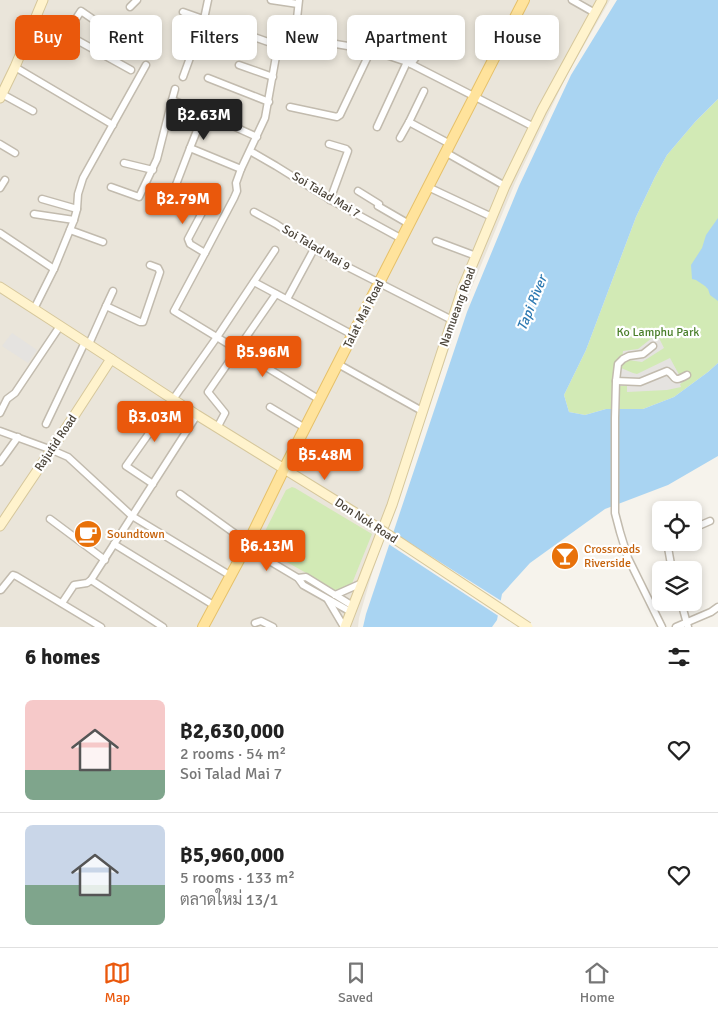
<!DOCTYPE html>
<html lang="en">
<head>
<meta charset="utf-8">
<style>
	:root { --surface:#fff; --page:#f2f2f2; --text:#222; --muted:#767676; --line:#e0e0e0; --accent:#ea580c }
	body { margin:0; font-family:Signika,Sarabun,sans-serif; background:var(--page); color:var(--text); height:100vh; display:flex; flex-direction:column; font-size:19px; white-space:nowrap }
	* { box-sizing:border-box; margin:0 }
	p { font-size:16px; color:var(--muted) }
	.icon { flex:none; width:28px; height:28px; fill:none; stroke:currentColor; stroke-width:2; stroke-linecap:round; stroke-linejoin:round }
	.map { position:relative; height:627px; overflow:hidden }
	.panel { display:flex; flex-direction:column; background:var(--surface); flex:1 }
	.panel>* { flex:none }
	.guide { position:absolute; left:15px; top:15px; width:689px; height:45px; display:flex; gap:10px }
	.buttons { position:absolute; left:652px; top:501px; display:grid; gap:10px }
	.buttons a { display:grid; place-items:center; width:50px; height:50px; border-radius:8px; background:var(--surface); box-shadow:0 2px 8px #0003; font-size:25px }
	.price { position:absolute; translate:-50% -42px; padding:0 11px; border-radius:5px; background:var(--accent); color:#fff; font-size:16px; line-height:32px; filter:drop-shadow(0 1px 2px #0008) }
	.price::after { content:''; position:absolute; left:50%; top:30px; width:15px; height:11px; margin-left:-8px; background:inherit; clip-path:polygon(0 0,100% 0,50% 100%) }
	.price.selected { background:#222; color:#fff }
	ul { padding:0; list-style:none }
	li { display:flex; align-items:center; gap:15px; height:125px; padding:0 25px }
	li+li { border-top:1px solid var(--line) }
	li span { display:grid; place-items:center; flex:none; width:140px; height:100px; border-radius:8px; color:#555 }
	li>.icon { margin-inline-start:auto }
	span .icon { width:60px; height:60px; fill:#fffc; stroke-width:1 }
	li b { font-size:21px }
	h2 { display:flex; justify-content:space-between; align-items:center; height:60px; padding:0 25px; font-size:21px }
	.chip { padding:0 18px; border-radius:8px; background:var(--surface); box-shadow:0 2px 8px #0003; font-size:18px; line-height:45px }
	.chip.selected { background:var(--accent); color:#fff }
	.tabs { display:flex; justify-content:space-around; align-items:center; height:70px; border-top:1px solid var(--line); background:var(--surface); font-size:14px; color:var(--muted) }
	.tabs a { display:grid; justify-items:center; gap:2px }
	.tabs .selected { color:var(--accent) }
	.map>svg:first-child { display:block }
</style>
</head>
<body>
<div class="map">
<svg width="718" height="627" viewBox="0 0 718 627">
	<rect width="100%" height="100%" fill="#f6f3ec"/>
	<polygon fill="#eae5da" points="0,0 610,0 567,75 515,183 462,311 373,570 359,618 358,627 0,627"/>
	<g fill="#d2eab5">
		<polygon points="718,99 718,363 708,372 674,397 643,409 606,409 585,415 569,412 564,395 586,350 636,217 655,177 667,155 695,122"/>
		<polygon points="292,487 295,488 372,534 351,586 336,592 308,574 262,548 260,541 286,490"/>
	</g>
	<g fill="#e5e3e0">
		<polygon points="12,333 37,350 28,363 2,346"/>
		<polygon points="657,334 664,348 642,362 622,359 623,351 638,349"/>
		<polygon points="670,358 683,382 680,384 681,387 667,390 627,392 627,386 620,386 621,368 633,373 637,374"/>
	</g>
	<g fill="#a9d4f2">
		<polygon points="617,0 718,0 718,99 695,122 667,155 655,177 636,217 586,350 564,395 569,412 585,415 606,409 643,409 674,397 708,372 718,363 718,456 668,485 605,509 530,563 502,594 497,620 492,627 363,627 366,614 467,312 519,186 571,75"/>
		<polygon points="718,218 718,301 710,295 708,289 705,286 696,280 692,279 691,265 702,248 706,235"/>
	</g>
	<polygon fill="#f6f3ec" points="391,531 503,602 500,617 387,543"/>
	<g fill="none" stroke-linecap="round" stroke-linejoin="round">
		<defs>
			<g id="street">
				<polyline points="271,0 298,4"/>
				<polyline points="572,0 595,13"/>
				<polyline points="130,7 137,0"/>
				<polyline points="183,12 291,50 295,37 299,0"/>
				<polyline points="37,18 131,70"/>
				<polyline points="66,34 81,11 116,35"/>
				<polyline points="295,37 371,50 407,62 534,127"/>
				<polyline points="232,53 239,32"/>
				<polyline points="411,64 422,49 435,24"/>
				<polyline points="239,65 273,77"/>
				<polyline points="15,67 113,125"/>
				<polyline points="183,77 204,19 208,0"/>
				<polyline points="208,78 269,102"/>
				<polyline points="2,94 33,111"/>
				<polyline points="172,100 175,89"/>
				<polyline points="290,107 337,117 340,115 371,50"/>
				<polyline points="409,122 450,144"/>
				<polyline points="377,127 407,62"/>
				<polyline points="257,137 204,113 190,148 241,169 265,118 278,45"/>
				<polyline points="400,138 409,122 424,91"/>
				<polyline points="0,144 15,153"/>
				<polyline points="329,144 346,149 348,151 330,200"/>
				<polyline points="250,151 276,166 329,199 402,239"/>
				<polyline points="445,152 505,186"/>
				<polyline points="124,163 153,170"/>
				<polyline points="111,187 139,197 157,159 172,100 204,113"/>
				<polyline points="428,187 492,217"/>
				<polyline points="0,188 5,180"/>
				<polyline points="358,191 379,204 378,206 409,224"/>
				<polyline points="42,199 77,209"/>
				<polyline points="169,203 190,148"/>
				<polyline points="205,207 188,239 190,244 205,253 174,311 320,400"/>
				<polyline points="254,212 276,224 314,249 340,263 452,320"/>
				<polyline points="34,214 74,220"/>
				<polyline points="70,230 103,242"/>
				<polyline points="0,233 54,269"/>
				<polyline points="436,241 476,256"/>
				<polyline points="205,253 234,198 237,191 236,183 241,169"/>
				<polyline points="254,282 353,335"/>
				<polyline points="287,299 314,249"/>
				<polyline points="106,306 113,291"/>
				<polyline points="34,309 54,269 74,220 77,209 78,194 83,178 146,65"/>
				<polyline points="89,344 106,306 140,322 143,322 160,272 158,268 150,265"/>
				<polyline points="653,346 643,354 629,356 623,359 618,364 616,381 615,418 615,513 620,532 628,558 662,627"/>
				<polyline points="338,364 422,411"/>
				<path d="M616,381L640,382L667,371C677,376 671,384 687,375"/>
				<polyline points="270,407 305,428"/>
				<polyline points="0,413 7,399 15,393 60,326"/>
				<polyline points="46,424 85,342"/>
				<polyline points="217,428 225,413 208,392 276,294"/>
				<polyline points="0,431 52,450 68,457 132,516 231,576"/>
				<polyline points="0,462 18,437"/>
				<polyline points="153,484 126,466 217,337 275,250"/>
				<polyline points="180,494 248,543"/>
				<polyline points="50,519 105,560"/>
				<polyline points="694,528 710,521"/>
				<polyline points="667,542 672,570"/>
				<polyline points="114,544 215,606"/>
				<polyline points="246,547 298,578 303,585 351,612"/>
				<polyline points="298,578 306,577 353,606"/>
				<polyline points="91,580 163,627"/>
				<polyline points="0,590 1,590 13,575 16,576 101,627"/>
				<polyline points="335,595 362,583"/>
				<polyline points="328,600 344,627"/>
				<polyline points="681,602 688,627"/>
				<polyline points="62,603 74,585 87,583 91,580 197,415"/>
				<polyline points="255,623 261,621 273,627"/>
				<polyline points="676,627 711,612 718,607"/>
			</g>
			<g id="secondary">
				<polyline points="0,98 15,67 43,0"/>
				<polyline points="0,287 85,342 197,415 354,512"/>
				<polyline points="0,526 74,416 111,359"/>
				<polyline points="345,627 392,505 463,287 505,186 542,110 602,0"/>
			</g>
			<polyline id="primary" points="203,627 246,547 284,469 450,144 524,0"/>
		</defs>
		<use href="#street" stroke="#c2bbae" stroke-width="9"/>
		<use href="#secondary" stroke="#d6c79b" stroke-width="11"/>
		<use href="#primary" stroke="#e6c16a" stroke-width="12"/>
		<use href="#street" stroke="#fff" stroke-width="6"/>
		<use href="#secondary" stroke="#fff3cd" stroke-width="9"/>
		<use href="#primary" stroke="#ffe39c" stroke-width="10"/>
		<defs>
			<polyline id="secondary-bridge" points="354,512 528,627"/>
		</defs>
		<use href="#secondary-bridge" stroke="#d6c79b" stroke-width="11" stroke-linecap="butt"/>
		<use href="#secondary-bridge" stroke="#fff3cd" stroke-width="9"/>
	</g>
	<defs>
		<symbol id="cafe-disc" viewBox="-11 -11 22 22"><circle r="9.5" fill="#e8710a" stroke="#fff"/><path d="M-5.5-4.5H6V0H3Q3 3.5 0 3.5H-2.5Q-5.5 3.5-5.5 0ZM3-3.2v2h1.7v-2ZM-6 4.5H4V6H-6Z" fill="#fff"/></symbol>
		<symbol id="bar-disc" viewBox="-11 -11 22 22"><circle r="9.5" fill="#e8710a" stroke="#fff"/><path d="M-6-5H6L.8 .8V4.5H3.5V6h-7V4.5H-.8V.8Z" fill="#fff"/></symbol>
	</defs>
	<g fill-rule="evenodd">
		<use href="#cafe-disc" x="72" y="518" width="32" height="32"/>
		<use href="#bar-disc" x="549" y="540" width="32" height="32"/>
	</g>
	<g text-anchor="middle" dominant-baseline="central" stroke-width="4.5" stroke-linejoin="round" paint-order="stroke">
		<g font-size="12" fill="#4b4439" stroke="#fff">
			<text transform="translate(326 195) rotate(31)">Soi Talad Mai 7</text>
			<text transform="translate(316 248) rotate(31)">Soi Talad Mai 9</text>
			<text transform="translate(458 307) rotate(-70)">Namueang Road</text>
			<text transform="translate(364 314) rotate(-63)">Talat Mai Road</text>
			<text transform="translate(56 443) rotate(-56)">Rajutid Road</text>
			<text transform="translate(366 521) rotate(33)">Don Nok Road</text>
		</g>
		<g font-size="12" fill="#4a7f2a" stroke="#fff">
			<text x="658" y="332">Ko Lamphu Park</text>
		</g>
		<g font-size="12" fill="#c56008" stroke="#fff" text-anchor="start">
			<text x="107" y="534">Soundtown</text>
			<text x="584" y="549">Crossroads<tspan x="584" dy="14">Riverside</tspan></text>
		</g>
		<g font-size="14" font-style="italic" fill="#2e7ab2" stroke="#fff">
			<text transform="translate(532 303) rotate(-68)">Tapi River</text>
		</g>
	</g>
</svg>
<div class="buttons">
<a><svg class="icon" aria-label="locate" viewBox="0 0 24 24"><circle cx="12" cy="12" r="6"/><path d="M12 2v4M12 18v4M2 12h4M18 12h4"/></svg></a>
<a><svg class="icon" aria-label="layers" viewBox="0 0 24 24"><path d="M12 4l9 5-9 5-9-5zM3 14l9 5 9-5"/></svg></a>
</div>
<b class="price selected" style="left:204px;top:141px">฿2.63M</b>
<b class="price" style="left:183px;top:225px">฿2.79M</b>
<b class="price" style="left:263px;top:378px">฿5.96M</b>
<b class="price" style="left:155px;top:443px">฿3.03M</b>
<b class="price" style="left:325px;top:481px">฿5.48M</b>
<b class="price" style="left:267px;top:572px">฿6.13M</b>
<div class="guide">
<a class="chip selected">Buy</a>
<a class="chip">Rent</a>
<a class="chip">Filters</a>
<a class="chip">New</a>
<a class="chip">Apartment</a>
<a class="chip">House</a>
</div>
</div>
<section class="panel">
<h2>6 homes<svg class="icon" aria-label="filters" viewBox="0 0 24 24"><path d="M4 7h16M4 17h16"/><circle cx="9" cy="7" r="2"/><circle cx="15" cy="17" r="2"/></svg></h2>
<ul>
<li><span style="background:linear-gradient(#f6c9c9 70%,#7fa58c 0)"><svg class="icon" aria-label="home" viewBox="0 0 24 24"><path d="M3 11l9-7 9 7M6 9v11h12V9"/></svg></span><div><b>฿2,630,000</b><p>2 rooms · 54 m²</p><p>Soi Talad Mai 7</p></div><svg class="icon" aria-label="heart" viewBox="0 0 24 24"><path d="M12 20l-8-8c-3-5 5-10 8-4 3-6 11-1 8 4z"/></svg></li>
<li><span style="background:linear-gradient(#c9d6e8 60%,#7fa58c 0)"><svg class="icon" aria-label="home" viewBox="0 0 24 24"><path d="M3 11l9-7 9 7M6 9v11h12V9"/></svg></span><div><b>฿5,960,000</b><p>5 rooms · 133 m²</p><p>ตลาดใหม่ 13/1</p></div><svg class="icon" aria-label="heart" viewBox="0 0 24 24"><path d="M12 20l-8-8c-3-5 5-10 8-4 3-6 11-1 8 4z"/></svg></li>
</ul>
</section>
<nav class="tabs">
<a class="selected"><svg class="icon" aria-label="map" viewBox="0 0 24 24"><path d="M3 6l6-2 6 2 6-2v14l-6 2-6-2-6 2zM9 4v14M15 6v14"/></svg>Map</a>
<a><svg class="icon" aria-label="saved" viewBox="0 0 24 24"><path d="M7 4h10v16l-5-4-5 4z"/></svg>Saved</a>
<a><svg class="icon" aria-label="home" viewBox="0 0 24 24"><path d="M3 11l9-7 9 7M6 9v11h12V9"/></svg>Home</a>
</nav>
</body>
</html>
